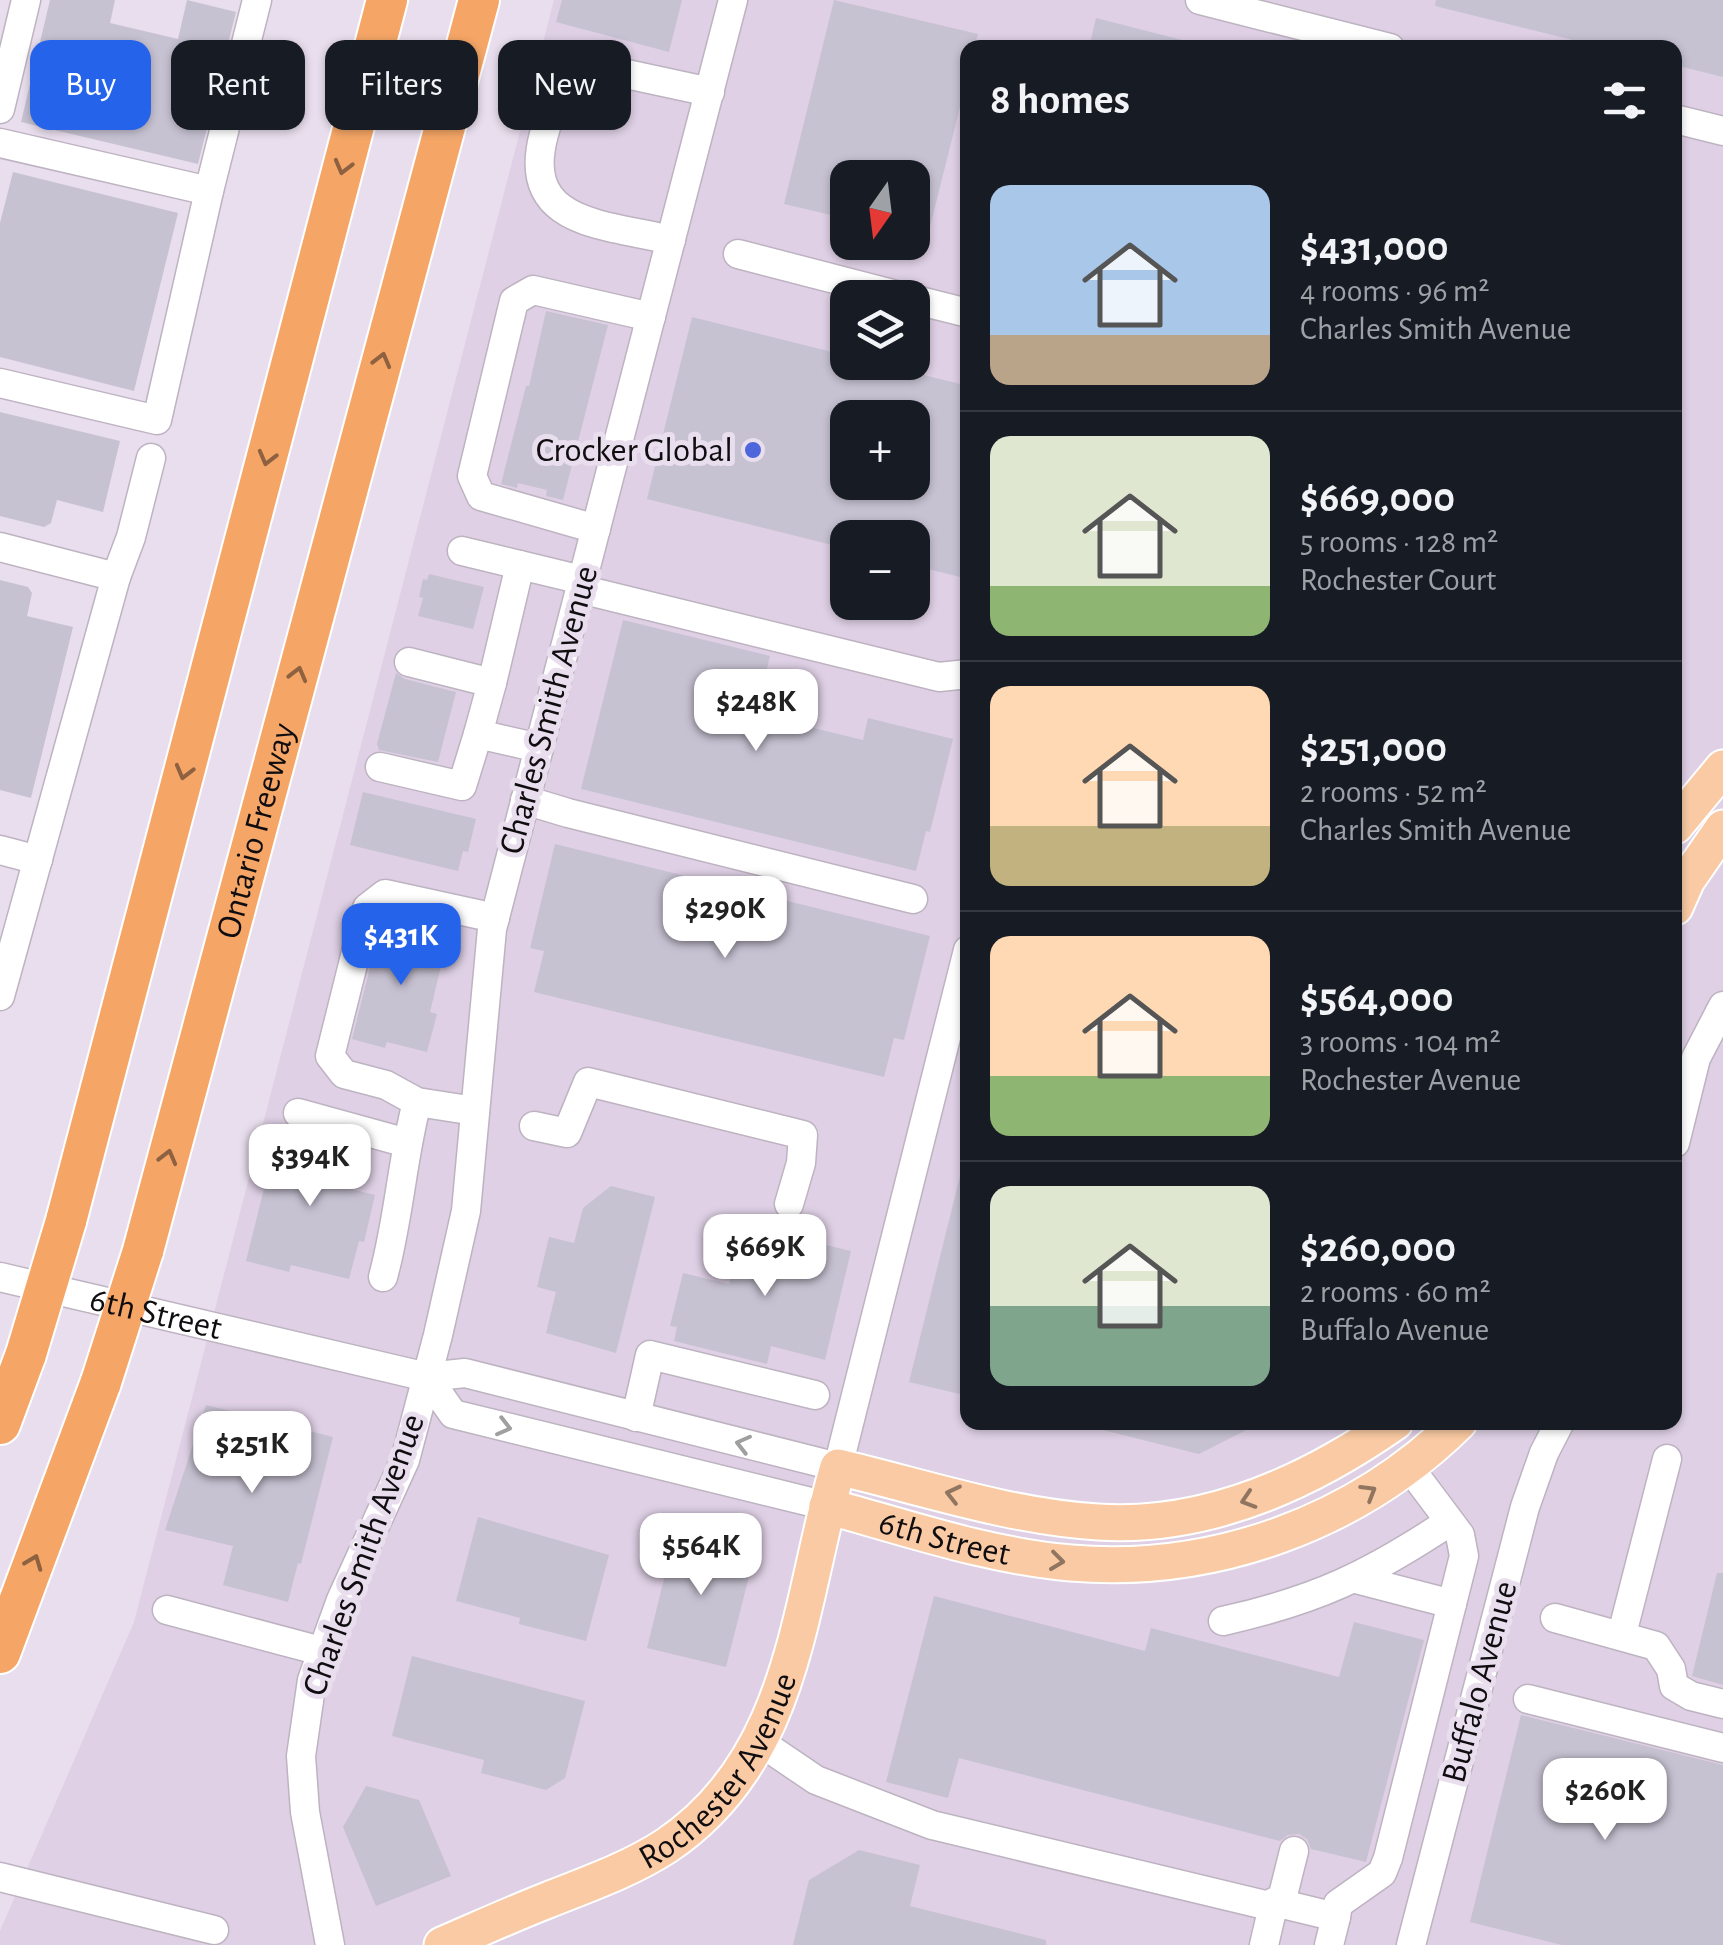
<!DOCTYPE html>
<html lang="en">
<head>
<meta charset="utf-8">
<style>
	:root { --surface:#171b24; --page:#20242c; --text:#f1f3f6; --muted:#9ea1a6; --line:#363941; --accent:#2563eb }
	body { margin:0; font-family:"Alegreya Sans",sans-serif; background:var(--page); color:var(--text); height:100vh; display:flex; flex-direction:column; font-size:38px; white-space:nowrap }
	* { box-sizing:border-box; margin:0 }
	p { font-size:32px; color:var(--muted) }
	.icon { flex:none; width:55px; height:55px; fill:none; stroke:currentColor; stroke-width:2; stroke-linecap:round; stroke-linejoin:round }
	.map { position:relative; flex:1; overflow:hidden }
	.details { position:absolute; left:960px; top:40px; width:722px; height:1390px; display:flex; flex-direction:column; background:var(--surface); border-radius:20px; box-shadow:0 2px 8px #0004 }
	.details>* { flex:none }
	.guide { position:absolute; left:30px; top:40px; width:780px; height:90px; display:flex; gap:20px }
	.needle { width:65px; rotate:194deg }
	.fabs { position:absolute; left:830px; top:160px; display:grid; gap:20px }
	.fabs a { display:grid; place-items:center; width:100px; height:100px; border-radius:20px; background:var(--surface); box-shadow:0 2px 8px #0004; font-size:50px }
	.price { position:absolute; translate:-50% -85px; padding:0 22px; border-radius:20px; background:#fff; color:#222; font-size:32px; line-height:65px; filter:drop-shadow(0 2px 5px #0008) }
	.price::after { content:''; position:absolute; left:50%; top:60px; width:30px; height:22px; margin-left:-15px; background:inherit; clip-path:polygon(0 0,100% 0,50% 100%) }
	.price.active { background:var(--accent); color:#fff }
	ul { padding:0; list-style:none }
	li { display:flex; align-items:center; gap:30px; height:250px; padding:0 30px }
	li+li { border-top:2px solid var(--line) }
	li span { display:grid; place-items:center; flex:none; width:280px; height:200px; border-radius:20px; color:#555 }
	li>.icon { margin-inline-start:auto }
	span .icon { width:120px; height:120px; fill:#fffc; stroke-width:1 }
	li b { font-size:42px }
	h2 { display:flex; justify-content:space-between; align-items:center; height:120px; padding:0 30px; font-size:42px }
	.tag { padding:0 35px; border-radius:20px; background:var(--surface); box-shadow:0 2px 8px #0004; font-size:35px; line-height:90px }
	.tag.active { background:var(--accent); color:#fff }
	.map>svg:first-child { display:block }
</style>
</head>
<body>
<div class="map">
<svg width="1723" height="1945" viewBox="0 0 1723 1945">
	<rect width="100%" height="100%" fill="#e9deed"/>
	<path fill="#dfd0e5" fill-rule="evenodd" d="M554,0H1723V1945H0V1931L134,1622ZM968,48H1675V1422H968ZM848,178H912V242H848ZM848,298H912V362H848ZM848,418H912V482H848ZM848,538H912V602H848Z"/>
	<g fill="#c7c2d2" fill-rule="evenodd">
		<polygon points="50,0 115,0 110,23 178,39 187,0 236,12 198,164 21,122"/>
		<polygon points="562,0 682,0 669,52 556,22"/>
		<polygon points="834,0 978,34 974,48 968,48 968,75 927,239 912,235 912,178 848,178 848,219 784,204"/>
		<polygon points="1436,0 1723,0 1723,77 1675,65 1675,48 1605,48 1435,6"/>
		<polygon points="1096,18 1190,42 1190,48 1089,48"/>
		<polygon points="13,172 178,213 134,391 0,357 0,223"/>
		<polygon points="546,311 608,325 563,500 546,496 547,490 518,483 517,488 501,484 526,386 529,386"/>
		<path d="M692,317L848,356V362H872L968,386V579L912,565V538H848V549L647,499ZM848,418H912V482H848Z"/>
		<polygon points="0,412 120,441 103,512 57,500 51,523 44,527 0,516"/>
		<polygon points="429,574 484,587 473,629 418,616 423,598 419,597 423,579 427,580"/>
		<polygon points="0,580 28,587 32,593 27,616 73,627 31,798 0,790"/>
		<polygon points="623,620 770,656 756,714 863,740 868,718 953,739 930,832 926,831 916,871 581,789"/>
		<polygon points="396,673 405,679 456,692 438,762 379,750 377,744"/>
		<polygon points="363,792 476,819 468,852 463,851 458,871 350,845"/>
		<polygon points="555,844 930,936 904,1040 894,1038 884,1077 534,992 544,951 530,948"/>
		<polygon points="382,920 448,937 430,1012 437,1014 427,1052 387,1042 385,1048 352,1039"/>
		<polygon points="278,1132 348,1149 357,1165 351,1189 375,1195 364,1242 359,1241 349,1279 291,1265 289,1272 246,1261"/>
		<polygon points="962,1168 968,1169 968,1396 909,1382"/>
		<polygon points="611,1186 655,1197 616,1353 546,1333 556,1292 537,1287 549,1237 574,1243 583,1208"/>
		<polygon points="743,1225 851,1251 825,1360 771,1346 767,1364 674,1341 677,1327 670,1326 683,1273 729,1284"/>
		<polygon points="206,1405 333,1437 301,1564 298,1563 288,1602 223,1585 233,1546 165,1530"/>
		<polygon points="1096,1422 1262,1422 1199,1454 1095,1428"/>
		<polygon points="478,1517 609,1555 586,1641 519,1624 520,1618 456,1601"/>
		<polygon points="676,1530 756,1549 726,1667 647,1648"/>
		<polygon points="1717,1573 1723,1573 1723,1685 1692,1676"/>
		<polygon points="934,1596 1145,1651 1151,1628 1339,1677 1354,1622 1424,1640 1366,1862 1311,1849 1307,1839 1299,1834 1288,1835 1280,1841 959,1758 948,1798 886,1782"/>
		<polygon points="412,1656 585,1701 565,1778 546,1790 481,1773 484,1760 392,1736"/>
		<polygon points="1521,1715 1723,1765 1723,1945 1562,1945 1470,1922"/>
		<polygon points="366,1786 419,1800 451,1876 376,1906 343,1827"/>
		<polygon points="859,1850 920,1865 910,1906 1046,1940 1046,1945 793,1945 809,1880"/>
	</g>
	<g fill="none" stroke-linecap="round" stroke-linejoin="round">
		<defs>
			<g id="minor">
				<polyline points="1200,0 1390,48"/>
				<polyline points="0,109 26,0"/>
				<polyline points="1675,119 1723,131"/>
				<polyline points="0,143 209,191 257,0"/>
				<path d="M671,240C606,224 519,226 544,134C551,109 557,91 573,71L594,67L710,92"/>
				<polyline points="738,254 908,298"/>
				<polyline points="912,299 968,313"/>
				<polyline points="0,383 157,420 209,191"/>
				<polyline points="596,529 481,496 472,476 514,301 533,290 651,317"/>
				<polyline points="0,547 116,577 0,996"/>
				<polyline points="462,551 582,580"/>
				<polyline points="116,577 131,537 151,458"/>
				<polyline points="580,589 939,677 968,674"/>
				<polyline points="409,662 492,683 478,734 539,748"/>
				<polyline points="492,683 520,565"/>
				<polyline points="380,767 462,786 478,734"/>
				<polyline points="525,800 568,813 913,899"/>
				<polyline points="0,850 38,860"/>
				<polyline points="475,1111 417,1102 386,1085 344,1074 330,1056 367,908 385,894 495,918"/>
				<polyline points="298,1113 407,1143"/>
				<polyline points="534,1126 567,1133 588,1082 803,1135 801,1163 789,1204"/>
				<polyline points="1675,1143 1696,1058 1723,1006"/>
				<path id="s1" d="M0,1277L427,1377L465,1373L838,1467L968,950"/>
				<path d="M383,1277C399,1219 402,1159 417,1102"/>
				<polyline points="427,1377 453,1414 827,1506"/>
				<polyline points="636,1417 650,1355 815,1395"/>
				<polyline points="1356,1579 1452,1604"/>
				<polyline points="167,1610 321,1651"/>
				<polyline points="1555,1618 1656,1646 1671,1669 1674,1686 1691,1696 1723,1704"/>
				<path d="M1223,1621C1317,1600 1369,1575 1449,1522"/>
				<polyline points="1622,1634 1667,1459"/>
				<polyline points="1528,1699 1723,1748"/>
				<polyline points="760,1742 816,1780 932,1825 1273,1907"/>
				<polyline points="0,1877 214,1930"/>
				<polyline points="1281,1903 1294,1851"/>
				<polyline points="330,1945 305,1812 301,1756 312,1680 341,1600 405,1460 438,1335 466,1211 492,929 733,0"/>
				<polyline points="1264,1945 1274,1902 1336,1917 1338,1904 1382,1873 1388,1858 1464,1556 1460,1535 1409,1467"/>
				<polyline points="1329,1945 1336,1917"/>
				<polyline points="1411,1945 1525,1507 1544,1453 1560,1422"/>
			</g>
			<g id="major">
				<polyline points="1675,826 1723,768"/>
				<polyline points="1675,907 1687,880 1723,828"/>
				<path id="s2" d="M827,1506C907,1528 988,1556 1071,1563C1214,1575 1357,1523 1459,1422"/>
				<path id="s3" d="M442,1945C477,1930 512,1914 548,1900C588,1884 629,1870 666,1846C796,1759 798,1604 838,1467C923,1487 1011,1517 1098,1522C1207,1529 1308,1483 1395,1422"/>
			</g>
			<g id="highway">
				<polyline points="66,1221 387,0"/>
				<path id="s4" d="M143,1251L479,0"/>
				<polyline points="0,1424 26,1354"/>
				<polyline points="0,1653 101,1382"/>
			</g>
		</defs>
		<use href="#minor" stroke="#bdb3c1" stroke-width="31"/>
		<use href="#major" stroke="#fff" stroke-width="39"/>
		<use href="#highway" stroke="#fff" stroke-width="44"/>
		<use href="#minor" stroke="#fff" stroke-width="28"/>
		<use href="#major" stroke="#f9caa3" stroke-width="35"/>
		<use href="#highway" stroke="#f5a666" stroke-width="40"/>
		<defs>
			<g id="highway-bridge">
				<polyline points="26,1354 66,1221"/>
				<polyline points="101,1382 143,1251"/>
			</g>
		</defs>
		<use href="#highway-bridge" stroke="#fff" stroke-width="44" stroke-linecap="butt"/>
		<use href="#highway-bridge" stroke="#f5a666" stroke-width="40"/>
	</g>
	<defs><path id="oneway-chevron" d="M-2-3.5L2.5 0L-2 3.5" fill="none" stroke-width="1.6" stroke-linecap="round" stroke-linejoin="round" transform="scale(2.5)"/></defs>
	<g stroke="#8e6140">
		<use href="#oneway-chevron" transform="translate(343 167) rotate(105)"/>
		<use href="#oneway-chevron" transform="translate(382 360) rotate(-75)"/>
		<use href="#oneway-chevron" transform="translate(267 458) rotate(105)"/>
		<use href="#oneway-chevron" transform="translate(298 674) rotate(-75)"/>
		<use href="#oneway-chevron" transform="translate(184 772) rotate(105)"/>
		<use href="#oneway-chevron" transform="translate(168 1157) rotate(-75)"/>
		<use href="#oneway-chevron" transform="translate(34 1562) rotate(-69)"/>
	</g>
	<g stroke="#9f9ea0">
		<use href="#oneway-chevron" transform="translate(504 1427) rotate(14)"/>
		<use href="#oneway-chevron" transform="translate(743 1444) rotate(-166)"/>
	</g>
	<g stroke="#907561">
		<use href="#oneway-chevron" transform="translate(1369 1492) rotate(-31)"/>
		<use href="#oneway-chevron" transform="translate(953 1494) rotate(-167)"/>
		<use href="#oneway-chevron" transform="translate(1248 1500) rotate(162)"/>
		<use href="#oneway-chevron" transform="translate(1057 1561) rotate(7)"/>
	</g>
	<circle fill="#4e66db" stroke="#e9deed" stroke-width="4" cx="753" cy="450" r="10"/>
	<g text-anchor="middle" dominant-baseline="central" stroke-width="10" stroke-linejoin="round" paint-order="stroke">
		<g font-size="35" fill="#100d11" stroke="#e9deed" text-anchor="end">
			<text x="733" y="450">Crocker Global</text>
		</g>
		<g font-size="35" fill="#100d11" stroke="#e9deed">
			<text transform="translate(549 710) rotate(-75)">Charles Smith Avenue</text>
			<text stroke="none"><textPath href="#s4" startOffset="435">Ontario Freeway</textPath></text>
			<text stroke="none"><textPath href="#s1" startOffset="160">6th Street</textPath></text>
			<text stroke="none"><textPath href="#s2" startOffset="122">6th Street</textPath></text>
			<text transform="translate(364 1555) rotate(-70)">Charles Smith Avenue</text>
			<text transform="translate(1480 1682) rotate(-75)">Buffalo Avenue</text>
			<text stroke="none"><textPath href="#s3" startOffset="338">Rochester Avenue</textPath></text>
		</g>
	</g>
</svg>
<div class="fabs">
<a><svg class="needle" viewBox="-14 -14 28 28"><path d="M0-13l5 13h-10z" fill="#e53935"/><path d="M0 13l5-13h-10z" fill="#9ea1a6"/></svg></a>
<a><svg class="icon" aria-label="layers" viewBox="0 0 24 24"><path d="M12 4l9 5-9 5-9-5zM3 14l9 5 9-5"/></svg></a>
<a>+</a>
<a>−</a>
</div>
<b class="price" style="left:756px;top:754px">$248K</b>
<b class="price" style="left:725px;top:961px">$290K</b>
<b class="price active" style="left:401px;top:988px">$431K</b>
<b class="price" style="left:310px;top:1209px">$394K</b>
<b class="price" style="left:765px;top:1299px">$669K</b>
<b class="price" style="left:252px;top:1496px">$251K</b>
<b class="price" style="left:701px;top:1598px">$564K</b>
<b class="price" style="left:1605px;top:1843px">$260K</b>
<div class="guide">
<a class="tag active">Buy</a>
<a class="tag">Rent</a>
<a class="tag">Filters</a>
<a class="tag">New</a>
</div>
<section class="details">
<h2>8 homes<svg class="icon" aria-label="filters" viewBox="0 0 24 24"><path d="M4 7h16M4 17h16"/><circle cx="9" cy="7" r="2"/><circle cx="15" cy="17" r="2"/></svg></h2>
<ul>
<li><span style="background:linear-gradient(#a9c7e8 75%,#b9a48a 0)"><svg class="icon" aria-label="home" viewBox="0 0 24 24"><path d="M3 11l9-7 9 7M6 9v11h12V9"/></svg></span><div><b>$431,000</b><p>4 rooms · 96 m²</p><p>Charles Smith Avenue</p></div></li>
<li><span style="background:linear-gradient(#dfe7d0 75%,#8fb573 0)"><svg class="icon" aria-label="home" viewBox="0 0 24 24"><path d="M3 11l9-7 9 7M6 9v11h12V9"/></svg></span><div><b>$669,000</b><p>5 rooms · 128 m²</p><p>Rochester Court</p></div></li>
<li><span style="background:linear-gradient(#ffd9b3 70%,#c2b280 0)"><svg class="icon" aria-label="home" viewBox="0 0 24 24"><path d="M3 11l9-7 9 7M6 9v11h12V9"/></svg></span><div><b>$251,000</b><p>2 rooms · 52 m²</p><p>Charles Smith Avenue</p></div></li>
<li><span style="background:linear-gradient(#ffd9b3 70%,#8fb573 0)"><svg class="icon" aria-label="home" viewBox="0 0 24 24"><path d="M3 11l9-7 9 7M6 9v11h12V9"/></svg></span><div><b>$564,000</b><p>3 rooms · 104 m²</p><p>Rochester Avenue</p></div></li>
<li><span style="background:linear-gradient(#dfe7d0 60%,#7fa58c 0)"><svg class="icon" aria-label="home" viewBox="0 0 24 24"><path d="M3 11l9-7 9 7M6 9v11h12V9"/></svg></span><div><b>$260,000</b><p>2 rooms · 60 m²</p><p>Buffalo Avenue</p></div></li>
</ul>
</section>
</div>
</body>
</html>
